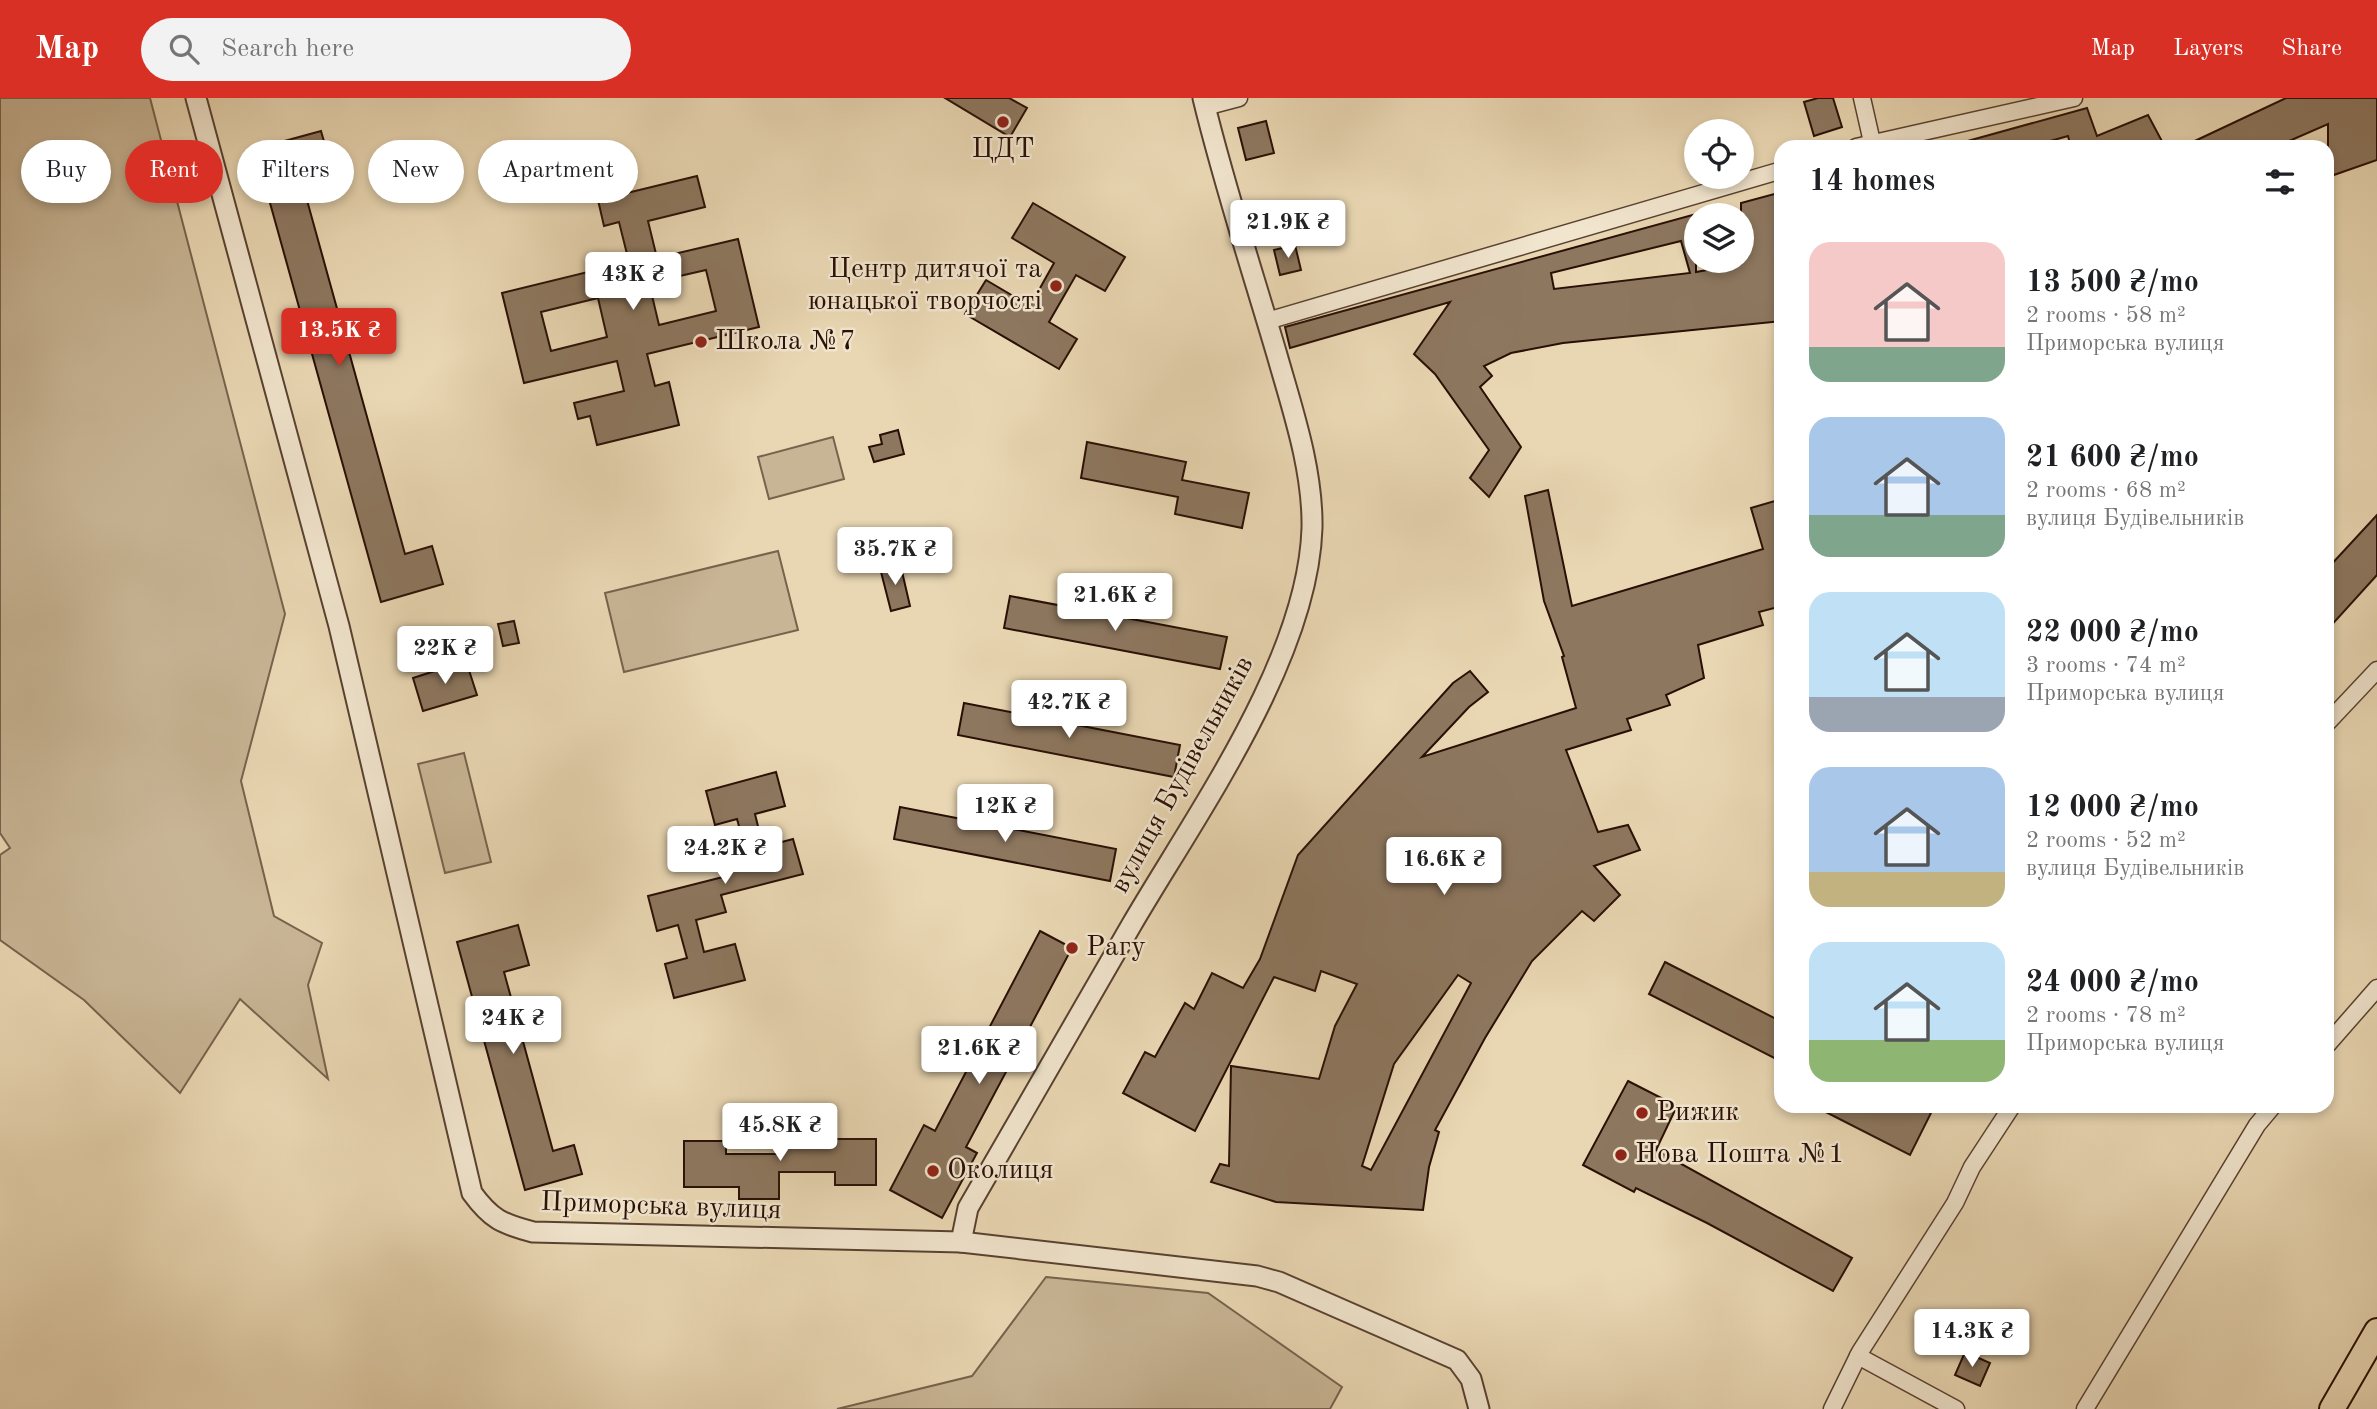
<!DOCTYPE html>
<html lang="en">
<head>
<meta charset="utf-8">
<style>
	:root { --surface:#fff; --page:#f2f2f2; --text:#202124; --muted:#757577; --accent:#d93025 }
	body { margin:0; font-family:"Old Standard TT",serif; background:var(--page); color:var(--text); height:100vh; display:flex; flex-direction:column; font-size:26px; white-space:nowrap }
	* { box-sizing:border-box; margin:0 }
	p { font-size:23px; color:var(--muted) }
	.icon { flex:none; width:38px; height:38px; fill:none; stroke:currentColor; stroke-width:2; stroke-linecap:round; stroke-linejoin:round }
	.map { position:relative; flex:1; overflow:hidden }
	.side { position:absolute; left:1774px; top:42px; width:560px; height:973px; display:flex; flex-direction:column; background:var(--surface); border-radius:21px; box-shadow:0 4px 10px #0003 }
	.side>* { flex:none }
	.top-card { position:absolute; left:21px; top:42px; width:665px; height:63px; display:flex; gap:14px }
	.fabs { position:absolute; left:1684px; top:21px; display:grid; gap:14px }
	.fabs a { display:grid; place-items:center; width:70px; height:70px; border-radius:50%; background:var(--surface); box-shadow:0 4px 10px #0003; font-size:35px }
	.price { position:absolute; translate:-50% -60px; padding:0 16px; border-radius:7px; background:#fff; color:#222; font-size:23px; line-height:46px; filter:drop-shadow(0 2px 4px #0008) }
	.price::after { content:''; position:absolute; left:50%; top:42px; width:21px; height:16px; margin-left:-10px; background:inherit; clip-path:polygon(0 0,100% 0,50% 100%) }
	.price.current { background:var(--accent); color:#fff }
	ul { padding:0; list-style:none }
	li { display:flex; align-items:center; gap:21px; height:175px; padding:0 35px }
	li span { display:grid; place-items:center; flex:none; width:196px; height:140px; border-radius:21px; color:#555 }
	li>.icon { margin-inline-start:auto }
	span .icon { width:84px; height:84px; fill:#fffc; stroke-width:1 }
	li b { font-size:30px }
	h2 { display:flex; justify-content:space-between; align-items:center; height:84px; padding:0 35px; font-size:30px }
	.pill { padding:0 24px; border-radius:32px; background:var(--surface); box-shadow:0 4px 10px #0003; font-size:24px; line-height:63px }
	.pill.current { background:var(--accent); color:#fff }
	header { display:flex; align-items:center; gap:42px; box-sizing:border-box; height:98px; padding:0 35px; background:var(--accent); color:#fff }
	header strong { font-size:33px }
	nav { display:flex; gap:38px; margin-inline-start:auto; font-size:24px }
	.search { width:490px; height:63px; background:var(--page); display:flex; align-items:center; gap:18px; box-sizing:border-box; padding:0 24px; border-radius:38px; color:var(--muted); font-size:26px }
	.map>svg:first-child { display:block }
</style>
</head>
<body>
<header>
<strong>Map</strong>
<div class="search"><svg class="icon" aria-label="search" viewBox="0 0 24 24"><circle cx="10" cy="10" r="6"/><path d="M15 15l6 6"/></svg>Search here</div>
<nav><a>Map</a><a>Layers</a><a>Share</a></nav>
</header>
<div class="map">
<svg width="2377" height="1311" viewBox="0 0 2377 1311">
	<rect width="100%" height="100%" fill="#e9d7b3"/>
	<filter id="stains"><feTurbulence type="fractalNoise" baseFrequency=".00286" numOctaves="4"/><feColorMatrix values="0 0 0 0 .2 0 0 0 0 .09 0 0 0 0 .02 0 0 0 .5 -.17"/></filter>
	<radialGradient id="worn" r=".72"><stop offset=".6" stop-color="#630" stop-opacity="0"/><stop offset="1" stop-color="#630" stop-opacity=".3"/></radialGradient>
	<g fill="#c8b595" stroke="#78624d" stroke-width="2">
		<polygon points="0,0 150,0 285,516 241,683 274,818 322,845 308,887 328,981 240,901 180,995 84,902 0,842 0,757 10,750 0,735"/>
		<polygon points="833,339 844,381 769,401 758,359"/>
		<polygon points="778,453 798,532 624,574 605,495"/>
		<polygon points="464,655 491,764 445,775 418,666"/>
		<polygon points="1046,1179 1208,1195 1342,1289 1330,1311 837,1311 972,1278"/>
	</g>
	<g fill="#8d775f" stroke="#290f05" stroke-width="2" fill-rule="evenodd">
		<polygon points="945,0 1009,0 1027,10 1010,39"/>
		<polygon points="1818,0 1833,0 1842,29 1814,38 1804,4"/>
		<polygon points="2286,0 2377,0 2377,62 2328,79 2328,26 2280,47 2182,49"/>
		<polygon points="2087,10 2097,38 2148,17 2165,49 2071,49 2068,38 2029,49 1965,49 1964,44"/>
		<polygon points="1266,23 1274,55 1246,62 1238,30"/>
		<polygon points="321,33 331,68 300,77 405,456 432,448 443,486 381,504 255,51"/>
		<path d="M697,78L705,109L648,123L657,160L738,141L759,229L647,256L655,288L669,284L679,327L597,347L590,318L578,321L574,305L624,293L617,263L524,285L502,195L629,164L619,124L604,128L598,102ZM706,172L716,213L659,227L649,185ZM598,200L607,239L551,253L541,214Z"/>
		<path d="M1782,94V223L1563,245L1511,255L1484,268L1492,278L1480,289L1521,349L1489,399L1470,380L1489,352L1435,276L1414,256L1450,204L1290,250L1285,229L1696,116V174L1741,166V105ZM1681,143L1690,175L1554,191L1551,175Z"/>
		<polygon points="1033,105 1125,159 1105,193 1076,177 1049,224 1077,241 1059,271 965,216 986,182 1030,208 1054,165 1012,140"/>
		<polygon points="1295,147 1301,172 1280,177 1274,152"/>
		<polygon points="898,332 904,356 874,364 869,349 882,346 880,337"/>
		<polygon points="1087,344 1186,364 1182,382 1249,395 1242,430 1175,416 1178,399 1081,380"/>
		<path d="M1548,392L1572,508L1763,451L1751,410L1782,401V508L1759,514L1763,527L1698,547L1704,580L1666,597L1670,607L1627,621L1631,632L1566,652L1598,734L1628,727L1640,752L1594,768L1620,797L1594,823L1582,813L1532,863L1485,940L1435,1032L1439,1034L1429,1069L1423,1112L1276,1104L1211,1084L1220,1066L1229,1068L1231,968L1319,981L1335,928L1357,886L1321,873L1315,893L1274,879L1195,1033L1123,995L1145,954L1155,959L1185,905L1194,911L1212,875L1243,890L1260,861L1298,757L1453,585L1470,573L1488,594L1469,609L1422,659L1576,610L1562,559L1564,558L1544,503L1525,398ZM1458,877L1471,885L1371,1072L1362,1068L1394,966Z"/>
		<polygon points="2377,417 2377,477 2328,531 2328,470"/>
		<polygon points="900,465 910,508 891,513 880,470"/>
		<polygon points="1010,498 1227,539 1220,571 1004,530"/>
		<polygon points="514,523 519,545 503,548 498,526"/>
		<polygon points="466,563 477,597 423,613 413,580"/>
		<polygon points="964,605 1180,647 1174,679 958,637"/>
		<polygon points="776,674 785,708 755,716 763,749 793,741 803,776 721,797 726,814 696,822 704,854 735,846 745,882 674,900 665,866 687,860 678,827 657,833 648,798 723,779 719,761 746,754 737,721 715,727 706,693"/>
		<polygon points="900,709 1116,751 1110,783 894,741"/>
		<polygon points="518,827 529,867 504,874 553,1053 574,1047 582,1076 525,1092 457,844"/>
		<polygon points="1040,833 1072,850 966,1049 977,1055 942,1120 890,1092 924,1027 935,1033"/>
		<polygon points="1665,864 1782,924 1782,964 1649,896"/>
		<polygon points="1628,983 1677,1008 1656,1052 1852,1160 1833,1193 1707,1125 1636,1090 1634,1094 1583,1067"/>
		<polygon points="1814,1008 1918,1008 1931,1015 1910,1057"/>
		<polygon points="781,1029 824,1029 824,1041 876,1041 876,1087 835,1087 835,1074 779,1074 779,1101 739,1101 739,1089 684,1089 684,1043 726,1043 726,1056 781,1056"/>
		<polygon points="1965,1254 1990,1265 1980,1288 1955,1277"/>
	</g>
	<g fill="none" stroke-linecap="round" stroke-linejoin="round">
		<defs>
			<g id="minor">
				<polyline points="1862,0 1872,44"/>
				<polyline points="1205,9 1239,0"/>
				<polyline points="1856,49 2074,0"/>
				<polyline points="1267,223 1782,72"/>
				<polyline points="2328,624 2377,572"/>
				<polyline points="2328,946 2377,890"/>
				<polyline points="1858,1258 1956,1311"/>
				<polyline points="1832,1311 1860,1254 1955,1105 1972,1069 2012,1008"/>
				<polyline points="2085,1311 2257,1027 2273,1008"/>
			</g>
			<g id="tertiary">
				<path d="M196,0L339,528L472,1095C491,1121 502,1126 533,1134L961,1144L1257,1178L1279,1184L1457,1262L1471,1281L1479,1311"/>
				<path d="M961,1144L968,1110C1023,1015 1077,920 1132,826C1197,715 1308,561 1312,430C1313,372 1293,313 1277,257C1252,172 1224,87 1203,0"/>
			</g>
			<polyline id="primary" points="2332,1311 2377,1233"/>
		</defs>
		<use href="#minor" stroke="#594130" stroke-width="19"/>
		<use href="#tertiary" stroke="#594130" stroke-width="23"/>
		<use href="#primary" stroke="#290f05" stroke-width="28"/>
		<use href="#minor" stroke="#f1e5ce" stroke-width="16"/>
		<use href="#tertiary" stroke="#f1e5ce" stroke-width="19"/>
		<use href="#primary" stroke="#e9d7b3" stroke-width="24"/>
	</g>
	<g fill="#8f2418" stroke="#f1e5ce" stroke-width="2.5">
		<circle cx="1003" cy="24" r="7"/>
		<circle cx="1056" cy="188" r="7"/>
		<circle cx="701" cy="244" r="7"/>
		<circle cx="1072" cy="850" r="7"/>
		<circle cx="1642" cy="1015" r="7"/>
		<circle cx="1621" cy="1057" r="7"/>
		<circle cx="933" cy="1073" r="7"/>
	</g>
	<g text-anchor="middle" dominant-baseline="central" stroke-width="5" stroke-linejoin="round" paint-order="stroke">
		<g font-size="28" fill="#290f05" stroke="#f1e5ce" text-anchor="start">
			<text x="1003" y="52" text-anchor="middle">ЦДТ</text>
			<text x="1042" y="172" text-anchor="end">Центр дитячої та<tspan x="1042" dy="32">юнацької творчості</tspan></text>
			<text x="715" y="244">Школа №7</text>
			<text x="1086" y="850">Рагу</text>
			<text x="1656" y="1015">Рижик</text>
			<text x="1635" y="1057">Нова Пошта №1</text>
			<text x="947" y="1073">Околиця</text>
		</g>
		<g font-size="28" fill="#290f05" stroke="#f1e5ce">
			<text transform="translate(1183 677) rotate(-61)">вулиця Будівельників</text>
			<text transform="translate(661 1109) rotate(2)">Приморська вулиця</text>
		</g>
	</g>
	<rect width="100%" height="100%" filter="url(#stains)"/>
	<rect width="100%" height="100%" fill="url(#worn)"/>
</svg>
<div class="fabs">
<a><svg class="icon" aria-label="locate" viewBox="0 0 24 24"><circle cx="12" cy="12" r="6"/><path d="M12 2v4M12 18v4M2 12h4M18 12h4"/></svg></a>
<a><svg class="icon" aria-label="layers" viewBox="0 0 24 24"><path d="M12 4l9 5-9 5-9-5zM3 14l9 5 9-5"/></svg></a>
</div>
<b class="price" style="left:1288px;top:162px">21.9K ₴</b>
<b class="price" style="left:633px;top:214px">43K ₴</b>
<b class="price current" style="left:339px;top:270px">13.5K ₴</b>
<b class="price" style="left:895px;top:489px">35.7K ₴</b>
<b class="price" style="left:1115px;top:535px">21.6K ₴</b>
<b class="price" style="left:445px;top:588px">22K ₴</b>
<b class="price" style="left:1069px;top:642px">42.7K ₴</b>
<b class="price" style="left:1005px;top:746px">12K ₴</b>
<b class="price" style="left:725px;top:788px">24.2K ₴</b>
<b class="price" style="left:1444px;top:799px">16.6K ₴</b>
<b class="price" style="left:513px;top:958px">24K ₴</b>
<b class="price" style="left:979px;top:988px">21.6K ₴</b>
<b class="price" style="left:780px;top:1065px">45.8K ₴</b>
<b class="price" style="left:1972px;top:1271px">14.3K ₴</b>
<div class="top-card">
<a class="pill">Buy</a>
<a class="pill current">Rent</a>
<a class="pill">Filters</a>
<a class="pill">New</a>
<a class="pill">Apartment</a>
</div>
<section class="side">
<h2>14 homes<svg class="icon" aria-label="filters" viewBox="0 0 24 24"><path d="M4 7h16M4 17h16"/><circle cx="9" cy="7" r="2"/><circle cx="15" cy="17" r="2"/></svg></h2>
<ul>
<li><span style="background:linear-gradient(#f6c9c9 75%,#7fa58c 0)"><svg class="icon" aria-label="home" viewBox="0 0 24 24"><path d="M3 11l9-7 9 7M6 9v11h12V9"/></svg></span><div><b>13 500 ₴/mo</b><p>2 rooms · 58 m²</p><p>Приморська вулиця</p></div></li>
<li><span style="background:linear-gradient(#a9c7e8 70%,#7fa58c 0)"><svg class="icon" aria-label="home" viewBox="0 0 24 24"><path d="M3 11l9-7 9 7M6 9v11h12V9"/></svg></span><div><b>21 600 ₴/mo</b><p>2 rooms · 68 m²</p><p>вулиця Будівельників</p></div></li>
<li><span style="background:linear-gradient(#bfe0f5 75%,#9aa5b1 0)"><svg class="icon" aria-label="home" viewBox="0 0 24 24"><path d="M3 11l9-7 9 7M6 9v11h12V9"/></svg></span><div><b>22 000 ₴/mo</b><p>3 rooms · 74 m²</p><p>Приморська вулиця</p></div></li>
<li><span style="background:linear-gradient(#a9c7e8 75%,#c2b280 0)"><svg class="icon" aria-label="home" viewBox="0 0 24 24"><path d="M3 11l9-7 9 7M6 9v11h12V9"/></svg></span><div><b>12 000 ₴/mo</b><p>2 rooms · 52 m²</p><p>вулиця Будівельників</p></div></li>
<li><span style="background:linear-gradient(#bfe0f5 70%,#8fb573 0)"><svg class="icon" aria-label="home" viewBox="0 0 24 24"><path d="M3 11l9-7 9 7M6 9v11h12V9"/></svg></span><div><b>24 000 ₴/mo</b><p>2 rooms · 78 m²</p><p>Приморська вулиця</p></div></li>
</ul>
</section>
</div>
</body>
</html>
